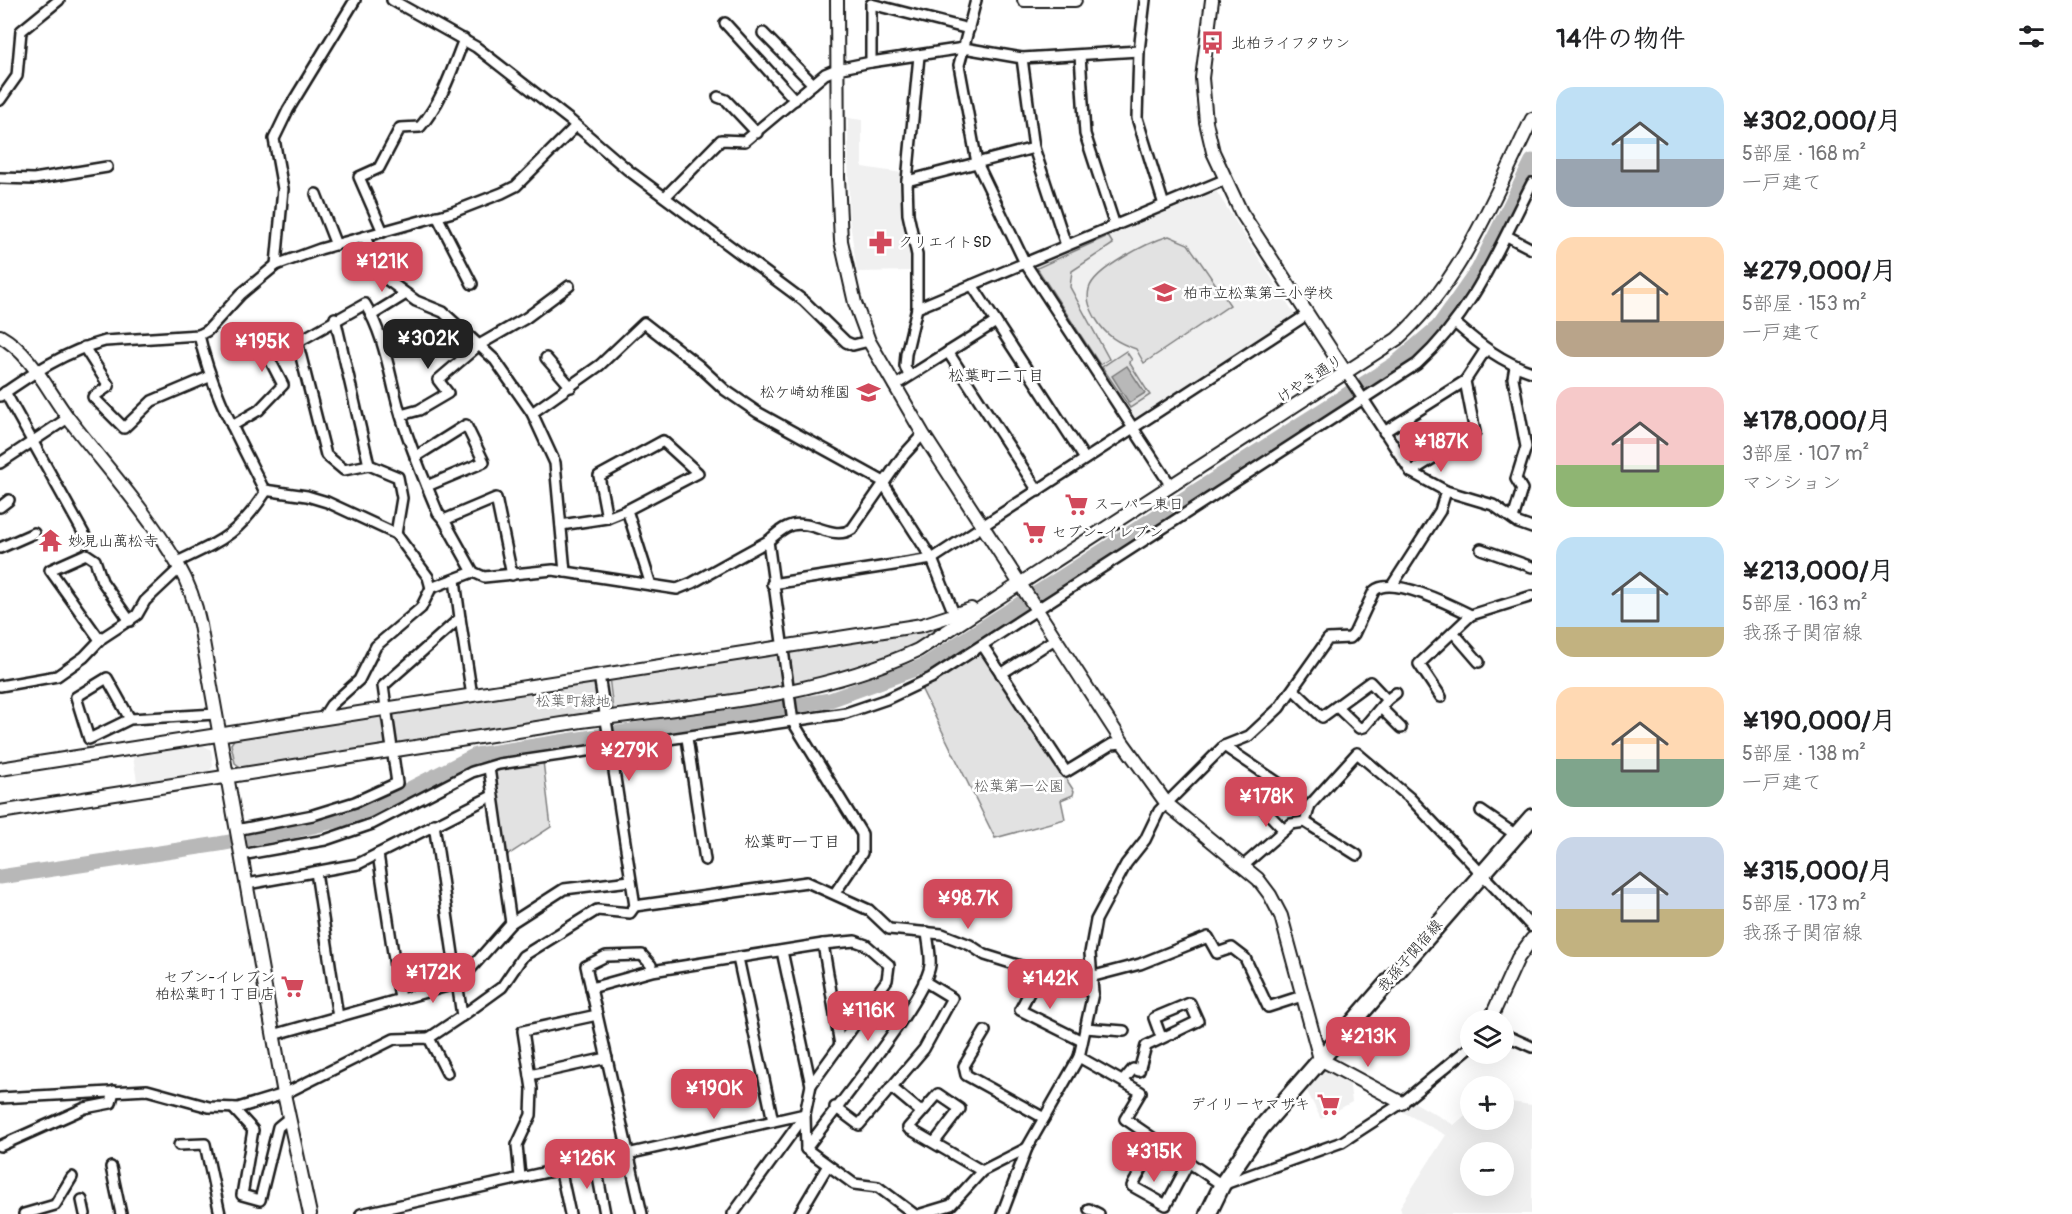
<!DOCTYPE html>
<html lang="ja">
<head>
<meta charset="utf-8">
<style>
	:root { --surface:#fff; --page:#f2f2f2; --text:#202124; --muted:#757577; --accent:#d1495b }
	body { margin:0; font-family:Pangolin,"Klee One",sans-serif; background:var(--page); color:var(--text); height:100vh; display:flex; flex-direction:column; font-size:22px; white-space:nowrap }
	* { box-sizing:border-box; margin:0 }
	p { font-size:20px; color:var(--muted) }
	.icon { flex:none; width:33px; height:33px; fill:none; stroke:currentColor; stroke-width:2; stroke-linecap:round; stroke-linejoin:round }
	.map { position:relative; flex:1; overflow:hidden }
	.drawer { display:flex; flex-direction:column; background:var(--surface); width:540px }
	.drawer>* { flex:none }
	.controls { position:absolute; left:1460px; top:1010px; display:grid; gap:12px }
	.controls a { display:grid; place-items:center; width:54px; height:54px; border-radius:50%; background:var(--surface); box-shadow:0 6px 24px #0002; font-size:30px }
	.price { position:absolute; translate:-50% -51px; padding:0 14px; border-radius:12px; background:var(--accent); color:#fff; font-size:20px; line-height:39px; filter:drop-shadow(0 2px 3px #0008) }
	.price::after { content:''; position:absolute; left:50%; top:36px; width:18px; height:14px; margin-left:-9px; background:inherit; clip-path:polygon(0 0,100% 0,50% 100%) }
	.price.active { background:#222; color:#fff }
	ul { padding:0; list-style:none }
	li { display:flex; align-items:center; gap:18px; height:150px; padding:0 24px }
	li span { display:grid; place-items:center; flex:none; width:168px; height:120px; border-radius:18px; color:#555 }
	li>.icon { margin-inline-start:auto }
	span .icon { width:72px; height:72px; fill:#fffc; stroke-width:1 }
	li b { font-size:26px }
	h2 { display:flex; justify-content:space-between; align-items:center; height:72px; padding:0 24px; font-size:26px }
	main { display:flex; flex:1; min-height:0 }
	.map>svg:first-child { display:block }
</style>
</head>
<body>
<main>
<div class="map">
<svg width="1532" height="1214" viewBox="0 0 1532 1214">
	<rect width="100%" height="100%" fill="#fff"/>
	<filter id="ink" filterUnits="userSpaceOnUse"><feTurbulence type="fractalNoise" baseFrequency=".0167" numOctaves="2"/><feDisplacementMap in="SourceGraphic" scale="12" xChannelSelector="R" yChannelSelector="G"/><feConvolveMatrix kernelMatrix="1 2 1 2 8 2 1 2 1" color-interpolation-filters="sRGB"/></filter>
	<g filter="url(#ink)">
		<g fill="#f0f0f0" fill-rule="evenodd">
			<polygon points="848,118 862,120 862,167 902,173 901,197 911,254 911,271 857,272 849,215"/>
			<polygon points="1216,191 1297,318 1134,422 1032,268 1033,263"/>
			<polygon points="200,743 211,750 213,766 206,776 138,786 132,752"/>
			<polygon points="1318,1070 1329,1070 1349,1080 1352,1102 1321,1119 1305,1087"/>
			<path d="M1412,1101L1454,1125L1470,1111V1119H1503V1101L1532,1105V1214H1402L1400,1207L1446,1135L1399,1110ZM1470,1152H1503V1185H1470Z"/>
		</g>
		<g fill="#e2e2e2" stroke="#7f7f7f" stroke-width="1.5">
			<polygon points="1108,236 1113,244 1072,271 1070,287 1109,359 1100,365 1037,268"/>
			<path d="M1169,236L1188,244L1230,305L1144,363L1136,349C1118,343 1106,336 1096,319C1091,310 1086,301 1089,289C1094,269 1149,242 1169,236Z"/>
			<polygon points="1126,351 1132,360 1129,362 1150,395 1130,408 1102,367"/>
			<polygon points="948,622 950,627 883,662 794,687 791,684 786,653 789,649"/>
			<polygon points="982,650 1074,791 1073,795 1061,800 1065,819 995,838 920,686"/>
			<polygon points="776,651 778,654 783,686 781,689 615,713 613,710 609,677"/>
			<polygon points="596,682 601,713 399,745 396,743 392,714 394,711"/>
			<polygon points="381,713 384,715 388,744 386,747 243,769 235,763 231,744 237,735"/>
			<polygon points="543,761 551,827 508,855 504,853 492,769"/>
		</g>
		<polygon fill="#b8b8b8" stroke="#7a7a7a" stroke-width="1.5" points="1127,366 1145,393 1129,403 1112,376"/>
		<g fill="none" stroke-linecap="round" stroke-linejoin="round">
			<polyline stroke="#b8b8b8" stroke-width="15" points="0,877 219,844 296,830 357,816 476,755 830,700 923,666 1396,363 1438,327 1478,270 1532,161"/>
			<defs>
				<g id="minor">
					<polyline points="392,0 476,47 571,121 628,170 804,301 846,342 853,345 869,341"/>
					<polyline points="976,0 959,65 977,163 1025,263 1171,486"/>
					<polyline points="725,23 795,100"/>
					<polyline points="969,29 871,4 871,62 964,48 1022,58 1139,51 1145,0"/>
					<polyline points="763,33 813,84"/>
					<polyline points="1139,51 1137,118 1164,205"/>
					<polyline points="1080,55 1085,134 1115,226"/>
					<polyline points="1022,58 1034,148 1066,245"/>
					<polyline points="718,97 726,100 757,133"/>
					<polyline points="0,100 17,76 21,31 59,0"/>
					<polyline points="0,178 34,179 107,167"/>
					<polyline points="907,181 1034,148"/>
					<polyline points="316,194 336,245"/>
					<polyline points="665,197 721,140 745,141 825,74 837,69 871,62"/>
					<polyline points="437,216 472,284"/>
					<path d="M383,232L359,177L379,168L400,128L420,127C442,102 452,70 464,39"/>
					<polyline points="1507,236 1532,249"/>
					<polyline points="365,237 382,276 416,301 443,312 495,360 532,413 600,365 644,323 698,365 725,390 757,412 884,482"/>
					<polyline points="276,265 283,189 274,139 288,110 355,0"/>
					<polyline points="972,285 1085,459"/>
					<polyline points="917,308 1224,180"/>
					<polyline points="372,315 406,294"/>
					<polyline points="335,318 369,465"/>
					<path d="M1456,324C1480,345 1502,362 1532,372"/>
					<path d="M199,335C212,393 238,437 264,490L307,496L327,502L396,534L428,577L431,588L473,572L484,577L553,570L677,589L692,583L768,541L793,722L862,834V853L835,893"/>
					<polyline points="297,341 326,455 344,470 369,465 398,477 402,498 396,534"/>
					<polyline points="84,347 109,386 93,397 124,428 152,401 209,377"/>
					<polyline points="948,352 1038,491"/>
					<polyline points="546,358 571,387"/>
					<polyline points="1346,373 1411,472 1446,491 1493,505 1518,523 1532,528"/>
					<polyline points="909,376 905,366 906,354 917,308 917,255 908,214 907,181 919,56"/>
					<polyline points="894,386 996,322"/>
					<polyline points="5,392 85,536"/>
					<path d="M0,396C33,373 66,351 105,341L199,335L207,331L241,294L276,265L320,249L453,212L502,193L516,186L576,126"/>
					<polyline points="532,413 555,463 565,572"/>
					<polyline points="401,415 419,410 448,393 438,380 479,345 526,318 569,286"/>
					<path d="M232,426L259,410L283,385L269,358L365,304C385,336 389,374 399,409C409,445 424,479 438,513L444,520L473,572"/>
					<polyline points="1384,432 1465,381"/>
					<polyline points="415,457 466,425 484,462 427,486"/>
					<polyline points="0,463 68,418"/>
					<polyline points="1411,472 1475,432 1465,381 1486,349"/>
					<polyline points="883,483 932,559 955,616"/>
					<polyline points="0,507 9,500"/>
					<polyline points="607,518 599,476 663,441 698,473 627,510 651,585"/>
					<polyline points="1513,519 1522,489 1516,479 1526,447 1513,378 1515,367"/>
					<polyline points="444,520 496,498 512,575"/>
					<polyline points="561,525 607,518 627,510"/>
					<path d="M768,541C775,535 783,527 792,525C813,520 833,541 852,529L902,457L923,434"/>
					<polyline points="0,548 34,533"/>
					<polyline points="1481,549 1532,567"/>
					<path d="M177,562C223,540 238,535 267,490"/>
					<polyline points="772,584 932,559 1308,314"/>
					<polyline points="1393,584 1440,511 1446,491"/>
					<polyline points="460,618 472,696"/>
					<polyline points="1453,632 1479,662"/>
					<polyline points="100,640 50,570 86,554 95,560 102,581 130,621"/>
					<polyline points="983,646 1066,772 1112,744 1123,743"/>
					<polyline points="1001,674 1055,639"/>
					<polyline points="599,675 635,906 807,882 869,910 889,929 942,934 970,945 985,955 1040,972 1093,993"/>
					<polyline points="0,686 57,676 84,657 102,638 137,615 145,601 180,568"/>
					<polyline points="1294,690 1322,717 1370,682 1387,700 1396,693"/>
					<polyline points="1441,697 1419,664 1471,615"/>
					<polyline points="1337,707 1359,728 1364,727 1387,700"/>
					<polyline points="1381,708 1401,728"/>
					<polyline points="130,719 89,739 76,697 107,678 130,719 216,714"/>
					<polyline points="322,719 331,705 359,680 376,646 421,608 431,588"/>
					<polyline points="687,738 705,860"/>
					<polyline points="1224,746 1299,797"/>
					<polyline points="489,768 511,923"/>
					<polyline points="1255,800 1284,830"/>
					<polyline points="1481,811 1516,835"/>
					<polyline points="1305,822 1310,805 1357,753 1410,798 1532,927"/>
					<polyline points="236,830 313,815 355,802 397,783 383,686 460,618 455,580"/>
					<polyline points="378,854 400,999"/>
					<path d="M241,855L325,840L372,824L472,772L499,764L846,713L887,699L931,678L1417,364C1473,313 1498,249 1532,183"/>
					<polyline points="1243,866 1291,824 1305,822 1357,855"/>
					<polyline points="316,872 338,1017"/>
					<polyline points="247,884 358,864 492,796"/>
					<polyline points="823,944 840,1045"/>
					<polyline points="782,951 811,1085 805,1114 806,1149 854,1184 878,1187 914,1214"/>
					<polyline points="738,958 773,1121"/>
					<polyline points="1040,972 1020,1010 1082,1041"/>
					<polyline points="1094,976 1140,964 1208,937 1217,953 1232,948 1245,958 1268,1007 1302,996"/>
					<polyline points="591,988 652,971 823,944 855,941 866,945 889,965 887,980 811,1085"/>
					<polyline points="462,1016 502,987 523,956 597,910 630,913 635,906"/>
					<polyline points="1085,1028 1124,1031"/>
					<polyline points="985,1031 964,1066 966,1075 1044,1118"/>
					<polyline points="1503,1034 1532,1047"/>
					<polyline points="273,1035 458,983 511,923 564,889 630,881"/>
					<polyline points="429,1038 462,1016 434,824"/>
					<polyline points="1079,1057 1141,1092 1125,1119 1222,1185 1342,1142 1402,1103 1470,1047"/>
					<polyline points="530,1075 607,1058"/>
					<polyline points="1123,1081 1133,1069 1139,1071 1146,1046 1198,1021 1190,1003 1154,1018 1161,1037"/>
					<polyline points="891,1087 921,1112"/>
					<polyline points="0,1098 147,1090 209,1107 238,1108 284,1094 394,1039 429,1038 447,1073"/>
					<polyline points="835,1107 859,1125 924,1049 952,998 924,981"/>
					<polyline points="233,1108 253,1130 242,1195 260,1200 278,1127 289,1118"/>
					<polyline points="1158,1141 1132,1186 1166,1205 1189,1162"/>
					<polyline points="934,1143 960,1109 938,1094 908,1128 982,1171"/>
					<polyline points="179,1145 205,1144 220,1214"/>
					<polyline points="0,1146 85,1108 111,1103 114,1091"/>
					<path d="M806,1149C830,1115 927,998 930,965C931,954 928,943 927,932"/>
					<polyline points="595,1161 605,1214"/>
					<polyline points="111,1167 121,1214"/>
					<polyline points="560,1168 570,1214"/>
					<polyline points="520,1177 517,1145 531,1115 532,1089 523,1031 597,1015"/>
					<polyline points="82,1200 85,1214"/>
					<polyline points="1089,1209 1099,1214"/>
					<polyline points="24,1214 55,1205 72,1177"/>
					<polyline points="361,1214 805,1114"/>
					<polyline points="642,1214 586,966 606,956 642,955 651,965 652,971"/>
					<polyline points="733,1214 805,1115"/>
					<polyline points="799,1214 827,1167"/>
					<polyline points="921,1214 951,1205 982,1171 1027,1148"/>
					<path d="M1002,1214L1027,1148L1079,1057L1093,993L1090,953L1096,920L1126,864L1145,840L1159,811L1224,746L1249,736L1279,708L1328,639L1350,638L1354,634L1374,591C1391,575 1451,605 1471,615L1532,596"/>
				</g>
				<g id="tertiary">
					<polyline points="837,0 838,177 841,241 855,303 869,341 923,434 1123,743 1167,804 1258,879 1270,895 1281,916 1320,1059 1402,1103"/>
					<polyline points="1024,0 1075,0"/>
					<polyline points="1212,0 1202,78 1206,122 1213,152 1241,212 1346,373"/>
					<path d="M0,336C32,354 47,390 69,419C106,467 148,513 178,565C189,584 196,605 200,625L284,1094L310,1214"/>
					<polyline points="0,769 922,625 971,609"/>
					<path d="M0,812C192,781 384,752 575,722C691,705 811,700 918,650L1397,339C1463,280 1494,196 1532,119"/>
					<polyline points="1490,1020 1518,958 1532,939"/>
				</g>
				<polyline id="primary" points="1208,1214 1222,1185 1261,1128 1532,817"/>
			</defs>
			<use href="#minor" stroke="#1c1c1c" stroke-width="14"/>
			<use href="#tertiary" stroke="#1c1c1c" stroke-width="16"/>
			<use href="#primary" stroke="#1c1c1c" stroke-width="20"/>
			<use href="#minor" stroke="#fff" stroke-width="9"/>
			<use href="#tertiary" stroke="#fff" stroke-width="12"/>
			<use href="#primary" stroke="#fff" stroke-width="15"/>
		</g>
	</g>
	<defs>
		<symbol id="bus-bare" viewBox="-9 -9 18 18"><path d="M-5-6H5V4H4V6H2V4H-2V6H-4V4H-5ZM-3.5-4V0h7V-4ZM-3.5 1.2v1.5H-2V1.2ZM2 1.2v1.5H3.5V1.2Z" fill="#d1495b" stroke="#fff" stroke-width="2.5" paint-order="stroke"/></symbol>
		<symbol id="pharmacy-bare" viewBox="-9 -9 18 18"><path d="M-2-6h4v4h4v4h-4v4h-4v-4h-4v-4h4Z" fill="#d1495b" stroke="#fff" stroke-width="2.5" paint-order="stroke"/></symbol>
		<symbol id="school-bare" viewBox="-9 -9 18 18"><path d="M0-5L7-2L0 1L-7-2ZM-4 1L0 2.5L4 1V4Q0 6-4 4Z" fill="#d1495b" stroke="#fff" stroke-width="2.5" paint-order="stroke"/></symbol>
		<symbol id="supermarket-bare" viewBox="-9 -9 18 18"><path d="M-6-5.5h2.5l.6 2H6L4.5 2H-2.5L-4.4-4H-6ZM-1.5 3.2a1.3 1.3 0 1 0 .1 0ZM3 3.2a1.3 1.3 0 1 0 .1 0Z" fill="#d1495b" stroke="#fff" stroke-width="2.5" paint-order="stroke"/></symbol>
		<symbol id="temple-bare" viewBox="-9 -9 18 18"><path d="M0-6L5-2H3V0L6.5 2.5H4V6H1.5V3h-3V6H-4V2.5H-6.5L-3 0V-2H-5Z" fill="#d1495b" stroke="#fff" stroke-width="2.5" paint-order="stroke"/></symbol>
	</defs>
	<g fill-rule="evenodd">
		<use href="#bus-bare" x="1196" y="26" width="33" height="33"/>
		<use href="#pharmacy-bare" x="864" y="226" width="33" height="33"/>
		<use href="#school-bare" x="1148" y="276" width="33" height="33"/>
		<use href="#school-bare" x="852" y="376" width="33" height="33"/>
		<use href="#supermarket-bare" x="1060" y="488" width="33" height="33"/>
		<use href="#supermarket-bare" x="1018" y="516" width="33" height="33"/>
		<use href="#temple-bare" x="34" y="524" width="33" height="33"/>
		<use href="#supermarket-bare" x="276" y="970" width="33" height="33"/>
		<use href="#supermarket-bare" x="1312" y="1088" width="33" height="33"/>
	</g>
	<g text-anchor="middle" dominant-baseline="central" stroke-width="5" stroke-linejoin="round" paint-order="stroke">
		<g font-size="15" fill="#1c1c1c" stroke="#fff" text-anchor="start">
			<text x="1231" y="43">北柏ライフタウン</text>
			<text x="898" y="242">クリエイトSD</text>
			<text x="1183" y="293">柏市立松葉第二小学校</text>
			<text x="850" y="392" text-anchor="end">松ケ崎幼稚園</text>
			<text x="1094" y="504">スーパー東日</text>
			<text x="1052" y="532">セブン-イレブン</text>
			<text x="68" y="541">妙見山萬松寺</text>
			<text x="275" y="977" text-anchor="end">セブン-イレブン<tspan x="275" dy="17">柏松葉町１丁目店</tspan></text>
			<text x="1310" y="1104" text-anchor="end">デイリーヤマザキ</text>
		</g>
		<g font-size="15" fill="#1c1c1c" stroke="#fff">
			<text transform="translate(1310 379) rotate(-33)">けやき通り</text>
			<text transform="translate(1410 956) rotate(-49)">我孫子関宿線</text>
		</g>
		<g font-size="15" fill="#575757" stroke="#fff">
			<text x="573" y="701">松葉町緑地</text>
			<text x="1019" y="786">松葉第一公園</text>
		</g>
		<g font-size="16" fill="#1c1c1c" stroke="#fff">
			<text x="996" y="376">松葉町二丁目</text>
			<text x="792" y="842">松葉町一丁目</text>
		</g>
	</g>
</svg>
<div class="controls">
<a><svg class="icon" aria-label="layers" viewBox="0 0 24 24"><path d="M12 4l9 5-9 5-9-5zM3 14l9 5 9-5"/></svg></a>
<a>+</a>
<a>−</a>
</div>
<b class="price" style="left:382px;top:293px">¥121K</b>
<b class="price active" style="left:428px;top:370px">¥302K</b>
<b class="price" style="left:262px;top:373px">¥195K</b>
<b class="price" style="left:1441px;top:473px">¥187K</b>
<b class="price" style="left:629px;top:782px">¥279K</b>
<b class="price" style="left:1266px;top:828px">¥178K</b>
<b class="price" style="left:968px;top:930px">¥98.7K</b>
<b class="price" style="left:433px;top:1004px">¥172K</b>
<b class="price" style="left:1050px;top:1010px">¥142K</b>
<b class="price" style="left:868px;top:1042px">¥116K</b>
<b class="price" style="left:1368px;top:1068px">¥213K</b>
<b class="price" style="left:714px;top:1120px">¥190K</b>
<b class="price" style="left:1154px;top:1183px">¥315K</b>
<b class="price" style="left:587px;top:1190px">¥126K</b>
</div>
<section class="drawer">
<h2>14件の物件<svg class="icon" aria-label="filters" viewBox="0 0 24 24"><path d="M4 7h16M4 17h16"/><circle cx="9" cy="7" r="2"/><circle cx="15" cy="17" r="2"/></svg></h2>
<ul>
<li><span style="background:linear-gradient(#bfe0f5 60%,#9aa5b1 0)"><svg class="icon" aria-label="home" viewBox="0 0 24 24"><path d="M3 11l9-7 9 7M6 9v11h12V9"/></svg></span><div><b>¥302,000/月</b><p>5部屋 · 168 m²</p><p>一戸建て</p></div></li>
<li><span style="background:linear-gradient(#ffd9b3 70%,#b9a48a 0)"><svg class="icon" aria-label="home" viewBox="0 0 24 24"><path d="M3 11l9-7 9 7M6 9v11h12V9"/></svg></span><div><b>¥279,000/月</b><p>5部屋 · 153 m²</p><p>一戸建て</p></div></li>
<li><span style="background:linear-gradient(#f6c9c9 65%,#8fb573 0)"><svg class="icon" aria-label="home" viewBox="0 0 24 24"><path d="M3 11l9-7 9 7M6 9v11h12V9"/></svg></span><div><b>¥178,000/月</b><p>3部屋 · 107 m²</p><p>マンション</p></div></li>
<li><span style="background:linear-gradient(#bfe0f5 75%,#c2b280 0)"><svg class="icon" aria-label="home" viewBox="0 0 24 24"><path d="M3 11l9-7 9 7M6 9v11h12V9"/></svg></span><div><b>¥213,000/月</b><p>5部屋 · 163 m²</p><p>我孫子関宿線</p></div></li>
<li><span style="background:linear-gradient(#ffd9b3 60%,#7fa58c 0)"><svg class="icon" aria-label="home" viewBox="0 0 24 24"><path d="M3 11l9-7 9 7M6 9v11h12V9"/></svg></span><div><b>¥190,000/月</b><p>5部屋 · 138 m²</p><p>一戸建て</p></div></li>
<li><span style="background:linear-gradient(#c9d6e8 60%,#c2b280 0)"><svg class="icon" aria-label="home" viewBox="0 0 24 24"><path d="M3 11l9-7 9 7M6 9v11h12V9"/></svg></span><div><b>¥315,000/月</b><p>5部屋 · 173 m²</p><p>我孫子関宿線</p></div></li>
</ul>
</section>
</main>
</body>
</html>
